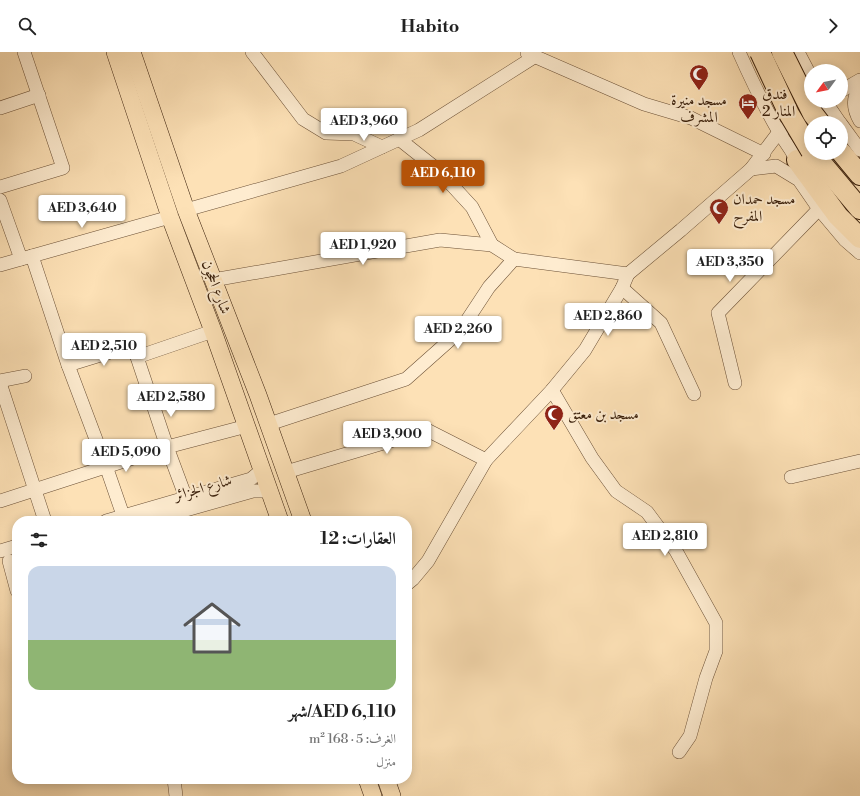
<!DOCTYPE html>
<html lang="ar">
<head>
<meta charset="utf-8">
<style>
	:root { --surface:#fff; --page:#f2f2f2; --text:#222; --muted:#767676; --line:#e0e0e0; --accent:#b45309 }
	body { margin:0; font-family:"Libre Bodoni",Amiri,serif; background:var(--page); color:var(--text); direction:rtl; height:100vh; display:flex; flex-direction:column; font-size:15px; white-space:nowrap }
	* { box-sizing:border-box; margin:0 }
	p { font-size:13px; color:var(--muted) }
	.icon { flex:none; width:22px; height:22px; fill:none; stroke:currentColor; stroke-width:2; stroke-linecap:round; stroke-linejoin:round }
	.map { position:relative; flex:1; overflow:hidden; direction:ltr }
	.side { position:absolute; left:12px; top:464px; width:400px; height:268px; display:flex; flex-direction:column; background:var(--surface); border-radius:16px; box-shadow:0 2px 10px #0003; direction:rtl }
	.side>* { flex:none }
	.needle { width:26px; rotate:238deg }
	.buttons { position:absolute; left:804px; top:12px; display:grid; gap:8px }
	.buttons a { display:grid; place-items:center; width:44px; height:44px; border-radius:50%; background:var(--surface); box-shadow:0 2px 10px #0003; font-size:20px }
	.price { position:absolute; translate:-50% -34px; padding:0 9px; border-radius:4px; background:#fff; color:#222; font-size:13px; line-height:26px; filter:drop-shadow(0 1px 2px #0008) }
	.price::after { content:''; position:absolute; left:50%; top:24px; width:12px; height:9px; margin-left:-6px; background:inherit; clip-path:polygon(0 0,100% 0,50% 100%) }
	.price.active { background:var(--accent); color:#fff }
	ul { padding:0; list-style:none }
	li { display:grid; align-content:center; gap:8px; height:212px; padding:0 16px }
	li+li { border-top:1px solid var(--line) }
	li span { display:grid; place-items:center; height:124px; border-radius:12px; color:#555 }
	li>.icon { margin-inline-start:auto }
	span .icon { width:72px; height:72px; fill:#fffc; stroke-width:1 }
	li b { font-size:17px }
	h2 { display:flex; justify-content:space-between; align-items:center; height:48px; padding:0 16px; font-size:17px }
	header { display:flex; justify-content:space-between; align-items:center; height:52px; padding:0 16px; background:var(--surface); font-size:18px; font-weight:700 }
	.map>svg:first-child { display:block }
</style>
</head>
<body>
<header><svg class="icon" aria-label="forward" viewBox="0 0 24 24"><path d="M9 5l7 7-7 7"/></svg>Habito<svg class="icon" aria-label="search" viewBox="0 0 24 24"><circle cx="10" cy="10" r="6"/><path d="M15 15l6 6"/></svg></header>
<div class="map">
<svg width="860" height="744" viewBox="0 0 860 744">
	<rect width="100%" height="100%" fill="#fde1b6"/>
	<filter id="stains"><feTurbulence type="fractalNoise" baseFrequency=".005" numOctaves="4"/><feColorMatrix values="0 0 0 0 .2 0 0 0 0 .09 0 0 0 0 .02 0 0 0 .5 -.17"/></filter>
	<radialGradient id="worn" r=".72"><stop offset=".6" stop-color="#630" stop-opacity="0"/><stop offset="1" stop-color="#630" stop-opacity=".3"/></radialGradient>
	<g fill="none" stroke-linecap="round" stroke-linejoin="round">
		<defs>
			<g id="minor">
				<polyline points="252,0 303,67 326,81 354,82 382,95"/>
				<path d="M739,0C751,27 764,54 779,80C785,91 796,102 798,114"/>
				<polyline points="798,0 811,25"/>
				<polyline points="527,1 644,52 691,66 764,102"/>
				<path d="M860,35C852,46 853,57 860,69"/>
				<polyline points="841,39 860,28"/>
				<polyline points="825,49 840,71"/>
				<polyline points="0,56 39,43"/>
				<polyline points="841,72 860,98"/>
				<polyline points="399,87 438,118 472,155 492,193"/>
				<polyline points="751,117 776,114 799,128 819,157 845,188 860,201"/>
				<polyline points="0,135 63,116 24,0"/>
				<polyline points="0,148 21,207"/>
				<polyline points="186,158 341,114 419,78 534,5"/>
				<polyline points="32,204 68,313 106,414 125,469"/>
				<polyline points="0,213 170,165"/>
				<polyline points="213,228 440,188 492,193 514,207"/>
				<polyline points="622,236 661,271 694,342"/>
				<polyline points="137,305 213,279"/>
				<polyline points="68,313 133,293 167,395 186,446"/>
				<polyline points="0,329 25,324"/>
				<polyline points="0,331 45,469"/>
				<polyline points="735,331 718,261 819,157"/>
				<polyline points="552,338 592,406 616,439 647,460 676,499 716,571 716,599 706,626 690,684 679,700"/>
				<polyline points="269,372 406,327 460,279 489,235 514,207 628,222"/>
				<polyline points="286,420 427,378 486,408"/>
				<polyline points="791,425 860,409"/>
				<polyline points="0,449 167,395 247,374"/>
				<polyline points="106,469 251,427 262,418"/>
				<polyline points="147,469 253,439 264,439 269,441"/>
				<polyline points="0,499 17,494"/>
				<polyline points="9,509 17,539"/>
				<polyline points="407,532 413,527 428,509 486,408 552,338 585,298 622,236 628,222 681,178 751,117 779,80 824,49"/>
				<polyline points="174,727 176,744"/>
			</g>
			<g id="major">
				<polyline points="115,0 170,165 213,279 280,469"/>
				<polyline points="132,0 186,158 258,343 303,469"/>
				<polyline points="367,727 373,744"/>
				<polyline points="386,727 392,744"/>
			</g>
			<g id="highway">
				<polyline points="841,100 860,123"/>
				<polyline points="813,101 860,157"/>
				<polyline points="797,108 838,164 860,186"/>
			</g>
		</defs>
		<use href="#minor" stroke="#6b5036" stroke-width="14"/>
		<use href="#major" stroke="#3a200c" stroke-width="18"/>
		<use href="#highway" stroke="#3a200c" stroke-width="22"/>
		<use href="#minor" stroke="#feecd0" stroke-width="13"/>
		<use href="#major" stroke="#fde1b6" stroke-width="17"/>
		<use href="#highway" stroke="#fde1b6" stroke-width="20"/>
		<defs>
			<g id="highway-bridge">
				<polyline points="760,0 789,62 811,99"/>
				<polyline points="782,0 813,62 820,71"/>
			</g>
		</defs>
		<use href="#highway-bridge" stroke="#3a200c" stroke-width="22" stroke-linecap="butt"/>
		<use href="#highway-bridge" stroke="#fde1b6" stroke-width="20"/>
	</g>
	<defs>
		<symbol id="mosque-pin" viewBox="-11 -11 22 30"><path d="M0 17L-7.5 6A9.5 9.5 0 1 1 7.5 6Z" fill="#8f2418" stroke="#feecd0"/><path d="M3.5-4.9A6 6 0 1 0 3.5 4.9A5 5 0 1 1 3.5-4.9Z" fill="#fff"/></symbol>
		<symbol id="hotel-pin" viewBox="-11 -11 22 30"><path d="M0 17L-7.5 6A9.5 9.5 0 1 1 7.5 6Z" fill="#8f2418" stroke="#feecd0"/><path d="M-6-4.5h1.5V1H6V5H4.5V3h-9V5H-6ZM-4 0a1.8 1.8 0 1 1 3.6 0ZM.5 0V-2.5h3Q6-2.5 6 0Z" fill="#fff"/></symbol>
	</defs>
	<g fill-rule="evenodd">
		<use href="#mosque-pin" x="688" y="11" width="22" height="30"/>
		<use href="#hotel-pin" x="737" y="40" width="22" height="30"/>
		<use href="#mosque-pin" x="708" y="145" width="22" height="30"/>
		<use href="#mosque-pin" x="543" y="351" width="22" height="30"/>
	</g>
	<g text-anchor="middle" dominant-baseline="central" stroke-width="4" stroke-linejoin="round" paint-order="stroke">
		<g font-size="15" fill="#3a200c" stroke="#feecd0" text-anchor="start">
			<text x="762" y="42">فندق<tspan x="762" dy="17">المنار 2</tspan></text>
			<text x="699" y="48" text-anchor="middle">مسجد منيرة<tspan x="699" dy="17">المشرف</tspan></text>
			<text x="733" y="147">مسجد حمدان<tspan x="733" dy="17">المفرح</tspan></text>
			<text x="568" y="362">مسجد بن معتق</text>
		</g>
		<g font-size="15" fill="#3a200c" stroke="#feecd0">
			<text transform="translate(216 235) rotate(69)">شارع الحجون</text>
			<text transform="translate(203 436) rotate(-16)">شارع الجزائر</text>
		</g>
	</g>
	<rect width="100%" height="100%" filter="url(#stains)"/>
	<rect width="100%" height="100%" fill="url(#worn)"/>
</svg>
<div class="buttons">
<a><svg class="needle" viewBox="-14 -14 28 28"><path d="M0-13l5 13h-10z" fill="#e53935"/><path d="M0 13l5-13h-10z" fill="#767676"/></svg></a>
<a><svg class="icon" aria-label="locate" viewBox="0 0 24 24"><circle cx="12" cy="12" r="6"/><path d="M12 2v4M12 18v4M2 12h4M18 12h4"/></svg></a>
</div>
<b class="price" style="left:364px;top:90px">AED 3,960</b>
<b class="price active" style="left:443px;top:142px">AED 6,110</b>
<b class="price" style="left:82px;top:177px">AED 3,640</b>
<b class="price" style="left:363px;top:214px">AED 1,920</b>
<b class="price" style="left:730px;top:231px">AED 3,350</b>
<b class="price" style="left:608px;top:285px">AED 2,860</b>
<b class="price" style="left:458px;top:298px">AED 2,260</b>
<b class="price" style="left:104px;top:315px">AED 2,510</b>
<b class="price" style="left:171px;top:366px">AED 2,580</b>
<b class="price" style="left:387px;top:403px">AED 3,900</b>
<b class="price" style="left:126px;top:421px">AED 5,090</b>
<b class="price" style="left:665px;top:505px">AED 2,810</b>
<section class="side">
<h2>العقارات: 12<svg class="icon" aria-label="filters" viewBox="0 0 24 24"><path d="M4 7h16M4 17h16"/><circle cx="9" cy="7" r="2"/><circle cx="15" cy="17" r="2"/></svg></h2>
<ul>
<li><span style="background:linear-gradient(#c9d6e8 60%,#8fb573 0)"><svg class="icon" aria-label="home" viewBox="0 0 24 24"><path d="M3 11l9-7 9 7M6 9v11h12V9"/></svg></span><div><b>AED 6,110/شهر</b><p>الغرف: 5 · 168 m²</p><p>منزل</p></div></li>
</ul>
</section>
</div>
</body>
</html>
